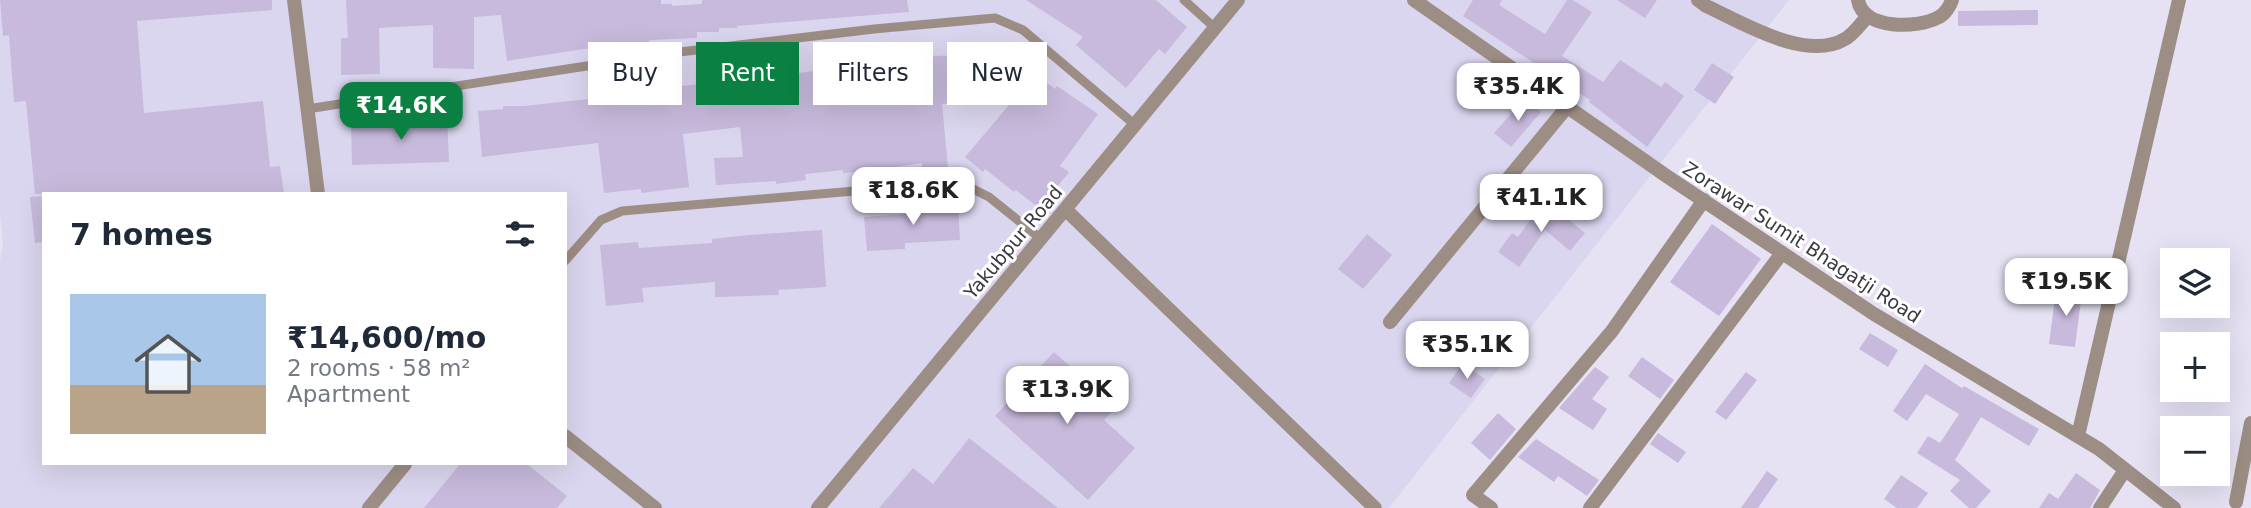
<!DOCTYPE html>
<html lang="en">
<head>
<meta charset="utf-8">
<style>
	:root { --surface:#fff; --page:#f2f2f3; --text:#1f2937; --muted:#747a83; --accent:#0b8043 }
	body { margin:0; font-family:"DejaVu Sans",sans-serif; background:var(--page); color:var(--text); height:100vh; display:flex; flex-direction:column; font-size:26px; white-space:nowrap }
	* { box-sizing:border-box; margin:0 }
	p { font-size:23px; color:var(--muted) }
	.icon { flex:none; width:38px; height:38px; fill:none; stroke:currentColor; stroke-width:2; stroke-linecap:round; stroke-linejoin:round }
	.map { position:relative; flex:1; overflow:hidden }
	.panel { position:absolute; left:42px; top:192px; width:525px; height:273px; display:flex; flex-direction:column; background:var(--surface); border-radius:0px; box-shadow:0 7px 28px #0002 }
	.panel>* { flex:none }
	.top-card { position:absolute; left:588px; top:42px; width:665px; height:63px; display:flex; gap:14px }
	.fabs { position:absolute; left:2160px; top:248px; display:grid; gap:14px }
	.fabs a { display:grid; place-items:center; width:70px; height:70px; border-radius:0px; background:var(--surface); box-shadow:0 7px 28px #0002; font-size:35px }
	.price { position:absolute; translate:-50% -60px; padding:0 16px; border-radius:14px; background:#fff; color:#222; font-size:23px; line-height:46px; filter:drop-shadow(0 2px 4px #0008) }
	.price::after { content:''; position:absolute; left:50%; top:42px; width:21px; height:16px; margin-left:-10px; background:inherit; clip-path:polygon(0 0,100% 0,50% 100%) }
	.price.selected { background:var(--accent); color:#fff }
	ul { padding:0; list-style:none }
	li { display:flex; align-items:center; gap:21px; height:175px; padding:0 28px }
	li span { display:grid; place-items:center; flex:none; width:196px; height:140px; border-radius:0px; color:#555 }
	li>.icon { margin-inline-start:auto }
	span .icon { width:84px; height:84px; fill:#fffc; stroke-width:1 }
	li b { font-size:30px }
	h2 { display:flex; justify-content:space-between; align-items:center; height:84px; padding:0 28px; font-size:30px }
	.chip { padding:0 24px; border-radius:0px; background:var(--surface); box-shadow:0 7px 28px #0002; font-size:24px; line-height:63px }
	.chip.selected { background:var(--accent); color:#fff }
	.map>svg:first-child { display:block }
</style>
</head>
<body>
<div class="map">
<svg width="2251" height="508" viewBox="0 0 2251 508">
	<rect width="100%" height="100%" fill="#e6e2f4"/>
	<path fill="#dbd6ef" fill-rule="evenodd" d="M0,0H1789L1389,508H0V262L3,243L0,216ZM44,194H565V464H44Z"/>
	<g fill="#c7badc">
		<polygon points="0,0 272,0 272,10 137,21 144,113 263,101 270,167 280,166 284,194 35,194 26,101 14,102 9,35 3,36"/>
		<polygon points="346,0 661,0 661,4 672,4 672,6 702,4 702,0 907,0 909,12 737,26 737,28 719,28 719,32 697,32 697,38 649,40 649,42 626,44 626,46 584,49 507,61 501,15 474,17 474,69 433,68 433,25 379,28 380,74 341,75 341,38 348,38"/>
		<polygon points="1026,0 1156,0 1187,27 1165,54 1159,49 1126,88 1076,45 1083,37"/>
		<polygon points="1473,0 1502,0 1499,5 1545,34 1567,0 1573,0 1592,12 1562,56 1603,82 1620,60 1661,87 1665,82 1684,96 1647,147 1589,102 1590,100 1463,16"/>
		<polygon points="1617,0 1657,0 1645,18"/>
		<polygon points="2038,10 2038,25 1958,26 1958,11"/>
		<polygon points="993,50 997,100 942,104 948,167 922,169 922,163 868,171 843,173 843,170 805,174 806,180 776,184 776,181 716,185 714,158 743,157 740,127 683,134 689,187 641,193 641,189 604,193 598,143 482,157 478,111 503,109 503,106 524,106 643,93 673,87 727,81 727,84 832,68 862,65 862,67 933,58 933,56 970,55 969,52"/>
		<polygon points="1712,63 1734,77 1715,104 1694,90"/>
		<polygon points="1031,71 1055,89 1057,86 1098,114 1060,166 1069,172 1040,209 1016,190 1014,192 985,169 983,172 965,157 1015,98 1010,99"/>
		<polygon points="1525,98 1541,112 1511,147 1494,133"/>
		<polygon points="426,115 447,115 449,162 352,165 351,124 426,119"/>
		<polygon points="44,196 44,242 35,243 30,197"/>
		<polygon points="1542,203 1568,219 1585,233 1570,251 1545,230 1519,267 1498,252 1512,233 1518,237"/>
		<polygon points="958,204 960,240 905,243 905,249 867,251 864,217 910,214 910,206"/>
		<polygon points="1712,224 1761,259 1719,316 1670,282"/>
		<polygon points="822,230 826,287 778,290 779,295 715,297 715,282 642,288 644,302 606,306 600,245 638,242 639,248 712,243 712,239 749,235"/>
		<polygon points="1367,234 1392,255 1363,289 1338,269"/>
		<polygon points="2056,290 2082,293 2075,347 2049,344"/>
		<polygon points="1870,333 1898,350 1888,367 1859,349"/>
		<polygon points="1054,352 1116,407 1104,420 1135,448 1088,500 995,416"/>
		<polygon points="1642,357 1674,380 1660,399 1628,376"/>
		<polygon points="1463,363 1485,379 1471,398 1449,383"/>
		<polygon points="1925,364 1962,388 1964,386 2039,429 2029,446 1981,417 1955,460 1991,491 1976,508 1969,508 1950,491 1960,480 1917,453 1928,436 1940,443 1959,414 1926,394 1907,421 1893,411"/>
		<polygon points="1595,367 1609,377 1592,399 1607,409 1593,430 1559,408"/>
		<polygon points="1746,372 1757,380 1726,420 1715,412"/>
		<polygon points="1498,413 1516,429 1490,460 1471,443"/>
		<polygon points="1658,433 1686,452 1678,463 1650,444"/>
		<polygon points="969,438 1058,508 879,508 913,468 933,484"/>
		<polygon points="1536,439 1599,480 1587,496 1558,476 1554,482 1518,457"/>
		<polygon points="460,464 527,464 567,496 557,508 424,508"/>
		<polygon points="1767,471 1778,479 1758,508 1741,508"/>
		<polygon points="2076,473 2100,490 2090,508 2039,508 2049,493 2058,499"/>
		<polygon points="1901,475 1928,493 1917,508 1897,508 1884,499"/>
	</g>
	<g fill="none" stroke-linecap="round" stroke-linejoin="round">
		<g stroke="#9d8e85" stroke-width="9">
			<polyline points="1184,0 1214,27"/>
			<polyline points="307,109 671,53 874,29 995,18 1023,30 1134,124"/>
			<polyline points="565,261 601,220 622,211 947,183 969,187 989,197 1040,238"/>
		</g>
		<g stroke="#9d8e85" stroke-width="14">
			<polyline points="1414,0 1668,177 1874,314 2099,449 2174,508"/>
			<path d="M1698,0L1706,6C1743,23 1806,62 1845,39C1854,34 1861,23 1868,16"/>
			<polyline points="1390,322 1567,107"/>
			<polyline points="2078,436 2179,0"/>
			<polyline points="2236,502 2251,423"/>
			<polyline points="1491,508 1473,495 1612,331 1704,200"/>
			<polyline points="1590,508 1782,253"/>
			<polyline points="2100,508 2125,470"/>
		</g>
		<g stroke="#9d8e85" stroke-width="14">
			<polyline points="294,0 318,194"/>
			<path d="M1858,0C1863,30 1918,29 1939,17C1945,14 1950,6 1952,0"/>
			<polyline points="1066,210 1375,508"/>
			<polyline points="565,436 655,508"/>
			<polyline points="369,508 405,464"/>
			<polyline points="818,508 1238,0"/>
		</g>
	</g>
	<g text-anchor="middle" dominant-baseline="central" stroke-width="6" stroke-linejoin="round" paint-order="stroke">
		<g font-size="19" fill="#3c3a41" stroke="#fff">
			<text transform="translate(1013 242) rotate(-50)">Yakubpur Road</text>
			<text transform="translate(1802 242) rotate(33)">Zorawar Sumit Bhagatji Road</text>
		</g>
	</g>
</svg>
<div class="fabs">
<a><svg class="icon" aria-label="layers" viewBox="0 0 24 24"><path d="M12 4l9 5-9 5-9-5zM3 14l9 5 9-5"/></svg></a>
<a>+</a>
<a>−</a>
</div>
<b class="price" style="left:1518px;top:123px">₹35.4K</b>
<b class="price selected" style="left:401px;top:142px">₹14.6K</b>
<b class="price" style="left:913px;top:227px">₹18.6K</b>
<b class="price" style="left:1541px;top:234px">₹41.1K</b>
<b class="price" style="left:2066px;top:318px">₹19.5K</b>
<b class="price" style="left:1467px;top:381px">₹35.1K</b>
<b class="price" style="left:1067px;top:426px">₹13.9K</b>
<div class="top-card">
<a class="chip">Buy</a>
<a class="chip selected">Rent</a>
<a class="chip">Filters</a>
<a class="chip">New</a>
</div>
<section class="panel">
<h2>7 homes<svg class="icon" aria-label="filters" viewBox="0 0 24 24"><path d="M4 7h16M4 17h16"/><circle cx="9" cy="7" r="2"/><circle cx="15" cy="17" r="2"/></svg></h2>
<ul>
<li><span style="background:linear-gradient(#a9c7e8 65%,#b9a48a 0)"><svg class="icon" aria-label="home" viewBox="0 0 24 24"><path d="M3 11l9-7 9 7M6 9v11h12V9"/></svg></span><div><b>₹14,600/mo</b><p>2 rooms · 58 m²</p><p>Apartment</p></div></li>
</ul>
</section>
</div>
</body>
</html>
